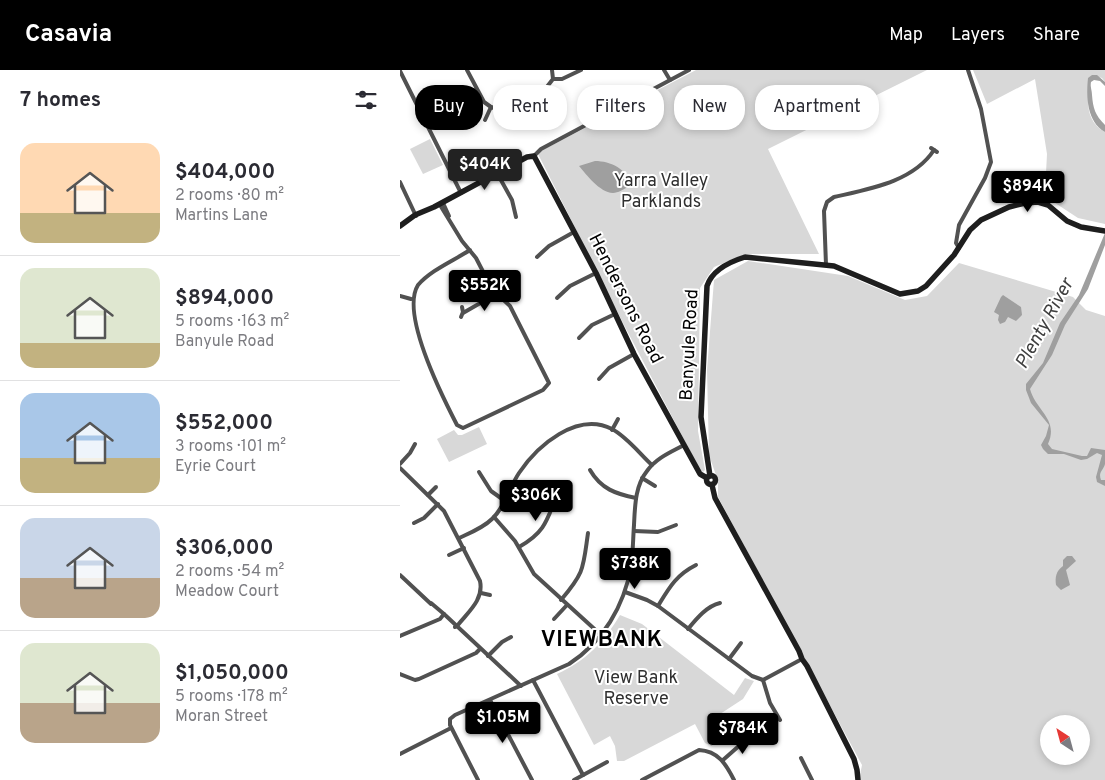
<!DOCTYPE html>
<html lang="en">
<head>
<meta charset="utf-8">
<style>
	:root { --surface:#fff; --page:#f7f7f7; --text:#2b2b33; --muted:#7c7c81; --line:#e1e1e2; --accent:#000 }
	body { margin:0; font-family:Overpass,sans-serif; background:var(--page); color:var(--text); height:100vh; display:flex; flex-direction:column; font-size:19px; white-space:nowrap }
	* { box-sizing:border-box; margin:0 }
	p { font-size:16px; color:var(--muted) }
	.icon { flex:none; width:28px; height:28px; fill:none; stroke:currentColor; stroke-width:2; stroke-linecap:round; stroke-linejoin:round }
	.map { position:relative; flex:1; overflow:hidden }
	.drawer { display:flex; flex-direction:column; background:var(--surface); width:400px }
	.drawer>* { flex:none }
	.top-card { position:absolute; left:15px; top:15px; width:475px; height:45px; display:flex; gap:10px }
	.needle { width:32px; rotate:324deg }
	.fabs { position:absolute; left:640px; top:645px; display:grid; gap:10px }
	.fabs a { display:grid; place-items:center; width:50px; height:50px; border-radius:50%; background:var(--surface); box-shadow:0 2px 8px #0003; font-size:25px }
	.price { position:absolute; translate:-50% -42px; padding:0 11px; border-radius:5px; background:var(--accent); color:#fff; font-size:16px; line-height:32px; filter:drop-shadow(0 1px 2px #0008) }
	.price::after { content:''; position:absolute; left:50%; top:30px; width:15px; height:11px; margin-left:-8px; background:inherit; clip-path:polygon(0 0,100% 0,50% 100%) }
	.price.active { background:#222; color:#fff }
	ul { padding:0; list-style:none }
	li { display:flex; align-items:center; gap:15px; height:125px; padding:0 20px }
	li+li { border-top:1px solid var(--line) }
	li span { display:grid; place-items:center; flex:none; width:140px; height:100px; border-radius:15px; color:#555 }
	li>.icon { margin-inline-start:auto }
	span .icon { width:60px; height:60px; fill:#fffc; stroke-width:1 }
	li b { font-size:21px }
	h2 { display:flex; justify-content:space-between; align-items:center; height:60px; padding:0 20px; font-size:21px }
	.pill { padding:0 18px; border-radius:20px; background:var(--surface); box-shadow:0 2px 8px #0003; font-size:18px; line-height:45px }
	.pill.active { background:var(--accent); color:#fff }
	header { display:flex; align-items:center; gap:30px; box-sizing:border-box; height:70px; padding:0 25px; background:var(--accent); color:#fff }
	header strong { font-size:24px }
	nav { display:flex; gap:28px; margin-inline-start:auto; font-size:18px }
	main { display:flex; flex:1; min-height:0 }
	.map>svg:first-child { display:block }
</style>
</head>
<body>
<header>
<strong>Casavia</strong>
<nav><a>Map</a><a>Layers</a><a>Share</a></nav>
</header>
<main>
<section class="drawer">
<h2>7 homes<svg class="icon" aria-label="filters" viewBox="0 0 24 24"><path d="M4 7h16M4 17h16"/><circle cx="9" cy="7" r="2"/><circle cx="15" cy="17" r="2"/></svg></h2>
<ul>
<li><span style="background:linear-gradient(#ffd9b3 70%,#c2b280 0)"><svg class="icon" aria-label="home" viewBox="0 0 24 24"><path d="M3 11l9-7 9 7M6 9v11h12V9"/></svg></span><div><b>$404,000</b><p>2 rooms · 80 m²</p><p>Martins Lane</p></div></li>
<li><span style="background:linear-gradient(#dfe7d0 75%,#c2b280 0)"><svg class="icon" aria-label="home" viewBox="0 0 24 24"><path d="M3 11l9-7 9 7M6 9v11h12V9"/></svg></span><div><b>$894,000</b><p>5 rooms · 163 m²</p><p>Banyule Road</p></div></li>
<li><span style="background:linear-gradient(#a9c7e8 65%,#c2b280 0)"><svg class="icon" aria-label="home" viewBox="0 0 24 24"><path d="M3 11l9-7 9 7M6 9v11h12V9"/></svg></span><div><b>$552,000</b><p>3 rooms · 101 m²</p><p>Eyrie Court</p></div></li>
<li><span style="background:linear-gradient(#c9d6e8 60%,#b9a48a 0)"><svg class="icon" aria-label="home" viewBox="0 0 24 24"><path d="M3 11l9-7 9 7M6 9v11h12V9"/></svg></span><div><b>$306,000</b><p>2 rooms · 54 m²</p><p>Meadow Court</p></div></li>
<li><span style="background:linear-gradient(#dfe7d0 60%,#b9a48a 0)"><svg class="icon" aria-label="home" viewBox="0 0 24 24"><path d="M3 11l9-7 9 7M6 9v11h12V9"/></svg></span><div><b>$1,050,000</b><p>5 rooms · 178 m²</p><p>Moran Street</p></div></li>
</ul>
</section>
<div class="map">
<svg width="705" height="710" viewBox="0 0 705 710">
	<rect width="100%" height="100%" fill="#fff"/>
	<g fill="#d8d8d8" fill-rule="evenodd">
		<polygon points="296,0 527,0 368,79 419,184 346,184 314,197 300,218 298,361 305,400 303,402 300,400 224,255 138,84 141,81"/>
		<path d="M573,0H705V12L702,8L692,5C687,26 683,50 705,62V154L678,148L646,127L645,122L647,84L635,9L587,34Z"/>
		<polygon points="30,69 43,95 23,104 10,79"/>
		<path d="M348,191L448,206L505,230L527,226L559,193L673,227L686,240L705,246V710H459L462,695L318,427V411L309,385L307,300L314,210ZM649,654H681V686H649Z"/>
		<polygon points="79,357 87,374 49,392 37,369 54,360 58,365 62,365"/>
		<path d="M220,545L242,554L334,625L345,608L354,611L343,629L317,646L312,676L305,673L295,654L224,691H217L215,676L210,666L194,675L157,604C186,591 204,572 220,545Z"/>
	</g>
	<g fill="#9f9f9f">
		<path d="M692,5H697L705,12V16L700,11L694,10L691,12C690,17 692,20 692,25C693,38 695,45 705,55V62C687,52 686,27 688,8Z"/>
		<path d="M195,91C210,91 230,99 228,117C224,119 218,123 213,123C199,122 187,105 179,96Z"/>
		<path d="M705,163V175L688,219L665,255L652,285L630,319C636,341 659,349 648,374L652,379L682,386H687L691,378L705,380C705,384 705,390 705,394C703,401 698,402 701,410H705V416L697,412L696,407L702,385L697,383L687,389L681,390L664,384H648L643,379L641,375L646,366L649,355L631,333L626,320V314L643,293L660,253L679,225Z"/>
		<polygon points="603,225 621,237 622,245 616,251 608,247 605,252 600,254 598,250 599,245 594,242 601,227"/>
		<path d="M667,486H672L676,491L666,500L670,515L661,520L656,515C655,507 656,501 663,496V490Z"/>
	</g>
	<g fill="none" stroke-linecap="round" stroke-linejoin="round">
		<g stroke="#515151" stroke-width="4">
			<polyline points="67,0 84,32 91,37 97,39 104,38 146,18 153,9 152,0"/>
			<polyline points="264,0 270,10"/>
			<polyline points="0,1 61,123"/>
			<polyline points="153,9 162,9 181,0"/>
			<polyline points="85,50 91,37"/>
			<polyline points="531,78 537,82"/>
			<polyline points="134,86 141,79 289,0"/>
			<polyline points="97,103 112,130 116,147"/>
			<polyline points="0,112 16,146"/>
			<polyline points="43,133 49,146"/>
			<path d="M40,135L62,171L76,188L92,219L110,236L149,313L143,320L63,358L57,355C42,326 0,244 18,215C31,200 53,191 70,180"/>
			<polyline points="559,178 556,173 559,155 585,108 591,92 581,39 568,0"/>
			<polyline points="137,187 149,176 174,162"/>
			<path d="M426,195L424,141L427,132L434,127C469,119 513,112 534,80"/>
			<polyline points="0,226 11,229"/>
			<polyline points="157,228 170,216 196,203"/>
			<polyline points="63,243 96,224"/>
			<polyline points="61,247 63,242 62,237"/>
			<polyline points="179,268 192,255 215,244"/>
			<polyline points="199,309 209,298 234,284"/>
			<polyline points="212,360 218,349"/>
			<polyline points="0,394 10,383 15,374"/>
			<path d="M0,398L44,441L80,511C84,530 68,542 57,556L55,557"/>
			<path d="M190,400C201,419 216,424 236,428"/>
			<polyline points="79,402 91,421 105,431"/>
			<polyline points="242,408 255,416"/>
			<polyline points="28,425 36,417"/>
			<polyline points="94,447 115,471 134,504 201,565"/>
			<polyline points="14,453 24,448 38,434"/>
			<polyline points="234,461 258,462 276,455"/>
			<path d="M59,468C70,463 83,458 92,449C105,437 109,418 119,403C137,376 177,341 212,359C227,367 240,384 252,395"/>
			<path d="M119,477C142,464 146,454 155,430"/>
			<polyline points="49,485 64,478"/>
			<polyline points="0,505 31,534"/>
			<polyline points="225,522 247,530 258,536 352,606 363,610 402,589"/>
			<polyline points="81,523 90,525"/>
			<path d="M161,530C185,502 183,498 188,463"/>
			<polyline points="31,533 44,544 121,616"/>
			<path d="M258,536C269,518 276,505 296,495"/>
			<polyline points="154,549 167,535"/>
			<path d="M288,559C297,548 307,536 320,533"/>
			<polyline points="0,566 40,549 44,544"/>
			<polyline points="88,586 102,572 111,567"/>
			<polyline points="329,589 341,573"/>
			<polyline points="0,604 15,610 19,609 76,583 80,579"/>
			<polyline points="133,610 183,705"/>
			<polyline points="363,610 370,633 380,650"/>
			<polyline points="90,630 132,710"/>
			<polyline points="0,684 51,658"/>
			<polyline points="401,688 412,710"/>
			<polyline points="323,690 340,675 343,667"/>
			<path d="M78,710L50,655V649L55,645L169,594C203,572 224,536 231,497C233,483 233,469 234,455C235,436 235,416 247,401C256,388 271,382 284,375"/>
			<polyline points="174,710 207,692"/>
			<path d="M242,710L299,680C318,681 326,694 334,710"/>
		</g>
		<g stroke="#1e1e1e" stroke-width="5.5">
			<polyline points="0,156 15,145 34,137 127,87 134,86 196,203 234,284 300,404 307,408"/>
			<circle cx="311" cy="410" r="4.5"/>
			<path d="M310,406L301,347L307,216C312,200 329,192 345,187L434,196L500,224L518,221L526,216L554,185L570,160L581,150L609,137L625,133L638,132L648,135L667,151L681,157L705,161"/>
			<polyline points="312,415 315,428 399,581 402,589 407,596 454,689 457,700 458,710"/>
		</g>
	</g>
	<g text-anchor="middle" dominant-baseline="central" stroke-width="4" stroke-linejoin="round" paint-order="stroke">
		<g font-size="18" fill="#2f2f2f" stroke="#fff">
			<text x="261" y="111">Yarra Valley<tspan x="261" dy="21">Parklands</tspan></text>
			<text x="236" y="608">View Bank<tspan x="236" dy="21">Reserve</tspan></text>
		</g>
		<g font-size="18" fill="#000" stroke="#fff">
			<text transform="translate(225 229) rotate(63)">Hendersons Road</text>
			<text transform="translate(290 275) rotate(-87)">Banyule Road</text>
		</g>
		<g font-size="19" font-style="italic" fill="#404040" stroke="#fff">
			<text transform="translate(645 254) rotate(-61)">Plenty River</text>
		</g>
		<g font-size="22" font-weight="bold" letter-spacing="1" fill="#000" stroke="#fff">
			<text x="202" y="570">VIEWBANK</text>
		</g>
	</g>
</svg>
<div class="fabs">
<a><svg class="needle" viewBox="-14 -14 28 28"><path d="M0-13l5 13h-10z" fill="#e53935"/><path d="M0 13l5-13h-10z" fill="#7c7c81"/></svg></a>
</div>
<b class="price active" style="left:85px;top:121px">$404K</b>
<b class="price" style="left:628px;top:143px">$894K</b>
<b class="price" style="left:85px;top:242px">$552K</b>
<b class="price" style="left:136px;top:452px">$306K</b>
<b class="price" style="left:235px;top:520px">$738K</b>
<b class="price" style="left:103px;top:674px">$1.05M</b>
<b class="price" style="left:343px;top:685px">$784K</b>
<div class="top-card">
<a class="pill active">Buy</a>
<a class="pill">Rent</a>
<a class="pill">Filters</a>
<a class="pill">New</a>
<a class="pill">Apartment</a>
</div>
</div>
</main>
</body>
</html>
